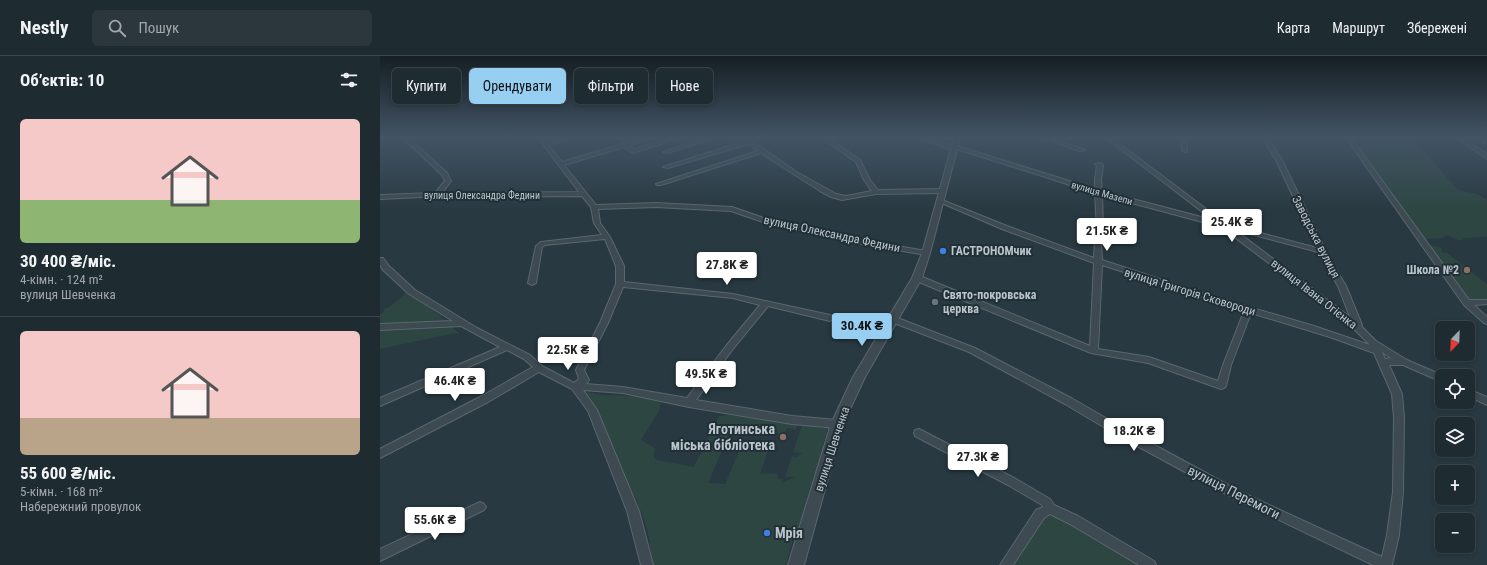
<!DOCTYPE html>
<html lang="uk">
<head>
<meta charset="utf-8">
<style>
	:root { --surface:#1e2b31; --page:#2b373d; --text:#f1f3f6; --muted:#a1a7ab; --line:#3c474d; --accent:#97cff3 }
	body { margin:0; font-family:"Roboto Condensed",sans-serif; background:var(--page); color:var(--text); height:100vh; display:flex; flex-direction:column; font-size:15px; white-space:nowrap }
	* { box-sizing:border-box; margin:0 }
	p { font-size:13px; color:var(--muted) }
	.icon { flex:none; width:22px; height:22px; fill:none; stroke:currentColor; stroke-width:2; stroke-linecap:round; stroke-linejoin:round }
	.map { position:relative; flex:1; overflow:hidden }
	.panel { display:flex; flex-direction:column; background:var(--surface); width:380px }
	.panel>* { flex:none }
	.hud { position:absolute; left:12px; top:12px; width:380px; height:36px; display:flex; gap:8px }
	.needle { width:26px; rotate:203deg }
	.tools { position:absolute; left:1055px; top:265px; display:grid; gap:8px }
	.tools a { display:grid; place-items:center; width:40px; height:40px; border-radius:6px; background:var(--surface); box-shadow:0 2px 6px #0003,0 0 0 1px var(--line); font-size:20px }
	.price { position:absolute; translate:-50% -34px; padding:0 9px; border-radius:4px; background:#fff; color:#222; font-size:13px; line-height:26px; filter:drop-shadow(0 1px 2px #0008) }
	.price::after { content:''; position:absolute; left:50%; top:24px; width:12px; height:9px; margin-left:-6px; background:inherit; clip-path:polygon(0 0,100% 0,50% 100%) }
	.price.selected { background:var(--accent); color:#111 }
	ul { padding:0; list-style:none }
	li { display:grid; align-content:center; gap:8px; height:212px; padding:0 20px }
	li+li { border-top:1px solid var(--line) }
	li span { display:grid; place-items:center; height:124px; border-radius:6px; color:#555 }
	li>.icon { margin-inline-start:auto }
	span .icon { width:72px; height:72px; fill:#fffc; stroke-width:1 }
	li b { font-size:17px }
	h2 { display:flex; justify-content:space-between; align-items:center; height:48px; padding:0 20px; font-size:17px }
	.pill { padding:0 14px; border-radius:6px; background:var(--surface); box-shadow:0 2px 6px #0003,0 0 0 1px var(--line); font-size:14px; line-height:36px }
	.pill.selected { background:var(--accent); color:#111 }
	header { display:flex; align-items:center; gap:24px; box-sizing:border-box; height:56px; padding:0 20px; background:var(--surface); border-bottom:1px solid var(--line) }
	header strong { font-size:19px }
	nav { display:flex; gap:22px; margin-inline-start:auto; font-size:14px }
	.search { width:280px; height:36px; background:var(--page); display:flex; align-items:center; gap:10px; box-sizing:border-box; padding:0 14px; border-radius:6px; color:var(--muted); font-size:15px }
	main { display:flex; flex:1; min-height:0 }
	.map>svg:first-child { display:block }
</style>
</head>
<body>
<header>
<strong>Nestly</strong>
<div class="search"><svg class="icon" aria-label="search" viewBox="0 0 24 24"><circle cx="10" cy="10" r="6"/><path d="M15 15l6 6"/></svg>Пошук</div>
<nav><a>Карта</a><a>Маршрут</a><a>Збережені</a></nav>
</header>
<main>
<section class="panel">
<h2>Об’єктів: 10<svg class="icon" aria-label="filters" viewBox="0 0 24 24"><path d="M4 7h16M4 17h16"/><circle cx="9" cy="7" r="2"/><circle cx="15" cy="17" r="2"/></svg></h2>
<ul>
<li><span style="background:linear-gradient(#f6c9c9 65%,#8fb573 0)"><svg class="icon" aria-label="home" viewBox="0 0 24 24"><path d="M3 11l9-7 9 7M6 9v11h12V9"/></svg></span><div><b>30 400 ₴/міс.</b><p>4-кімн. · 124 m²</p><p>вулиця Шевченка</p></div></li>
<li><span style="background:linear-gradient(#f6c9c9 70%,#b9a48a 0)"><svg class="icon" aria-label="home" viewBox="0 0 24 24"><path d="M3 11l9-7 9 7M6 9v11h12V9"/></svg></span><div><b>55 600 ₴/міс.</b><p>5-кімн. · 168 m²</p><p>Набережний провулок</p></div></li>
</ul>
</section>
<div class="map">
<svg width="1107" height="509" viewBox="0 0 1107 509">
	<rect width="100%" height="100%" fill="#283941"/>
	<g fill="#2d4642">
		<polygon points="971,82 1025,82 1035,85 1078,134 1097,138 1107,144 1107,181 1083,182 1083,184 1078,184 1067,179 1062,182 1045,183"/>
		<polygon points="1046,188 1061,192 1062,195 1061,196 1067,197 1107,228 1107,247 1096,247 1086,243"/>
		<path d="M25,236C46,246 64,263 81,279L75,277L0,293V258L4,256L3,254L11,250L25,238Z"/>
		<polygon points="202,335 222,339 263,340 281,347 279,355 261,384 275,392 274,401 277,404 314,411 339,360 349,359 387,364 391,361 417,368 416,374 407,372 404,378 351,374 328,427 345,428 361,391 389,393 380,417 398,418 398,423 403,423 402,427 415,421 405,421 412,400 416,401 422,397 413,396 422,369 439,370 439,372 448,372 443,389 445,392 429,435 418,481 413,483 406,509 273,509 267,472 256,442 248,429 216,352 207,344"/>
		<polygon points="670,456 764,509 631,509 660,463"/>
	</g>
	<g fill="none" stroke-linecap="round" stroke-linejoin="round">
		<defs>
			<g id="minor">
				<path d="M23,82H29L67,117L71,125L62,137L199,136L158,82H163L166,86L179,82H189L168,89L182,106L262,82H271L249,90L254,93L290,82H299L253,97L244,91L184,109L216,149L276,147L352,151L395,166L422,170L454,179L546,195L550,197L546,199L453,183L421,174L394,170L351,155L276,151L218,153L220,167L230,181L244,210V226L353,238L450,259L454,262L450,265L388,250L352,294L316,344L412,360L457,364L460,365L462,368L460,371L457,372L412,368L309,351L243,337L203,334L217,354L259,455L273,509H261L247,455L208,355L192,333L159,316L108,346L0,402V393L102,340L153,311L144,303L127,294L0,350V342L120,291L81,270L0,274V268L73,265L29,238L3,214L0,209V202H3L9,210L35,234L97,272L150,299L162,310L194,327L199,323L196,314L220,267L236,228V210L225,183L165,189L162,191L156,227L152,229L148,227L156,190L161,186L222,179L214,167L211,151L202,140L42,141L0,143V139L55,137L65,125L62,119ZM243,231L353,242L380,249L346,290L307,342L243,331L206,328L209,324L204,314L228,267Z"/>
				<polygon points="325,82 334,82 288,97 283,96"/>
				<polygon points="362,82 368,82 415,115 456,138 466,140 492,135 484,124 476,106 442,82 448,82 480,104 490,124 498,134 562,133 565,135 562,137 496,138 462,144 451,141 440,135 381,97 281,129 277,129 276,128 378,95 368,88 288,112 283,111 365,85"/>
				<path d="M539,82C553,82 564,89 577,90L715,133V123L717,110L715,108L720,107L723,109L721,123L722,135L833,164L726,82H732L846,168L937,192L897,106L883,82H888L903,106L942,187L945,195L966,230L982,269L981,270L996,285L1027,304L1064,320H1062V326L1023,309H1009L1022,338L1024,362L1023,436L1019,479L1012,509H993L853,442L737,379L685,348L589,296L509,265L508,263L509,261H515L595,292L691,342L745,373L861,436L1002,501L1007,479L1013,436L1014,362L1012,338L994,297L950,281L871,257L851,309L846,330L844,332L841,333L768,307L711,297L534,224L533,222L534,220H540L710,290L714,207L622,173L557,145L560,143L562,144L627,170L714,202L715,185L717,173L715,137L577,93L572,94ZM722,139L841,171L968,267L990,289L934,270L825,238L722,204L721,185L723,173ZM855,174L938,196L958,230L970,261ZM722,209L864,255L843,309L838,325L769,301L718,293ZM1002,296L1011,302L1005,303Z"/>
				<polygon points="662,82 671,82 705,94 700,95"/>
				<polygon points="801,82 807,82 807,96 802,95"/>
				<polygon points="966,82 971,82 1089,244 1107,244 1107,248 1094,249 1107,261 1107,268 1104,267 1084,249"/>
				<polygon points="1077,82 1083,82 1107,98 1107,103"/>
				<polygon points="1088,333 1107,341 1107,349 1088,340"/>
				<polygon points="539,373 636,423 670,443 674,449 698,460 774,505 776,509 759,509 690,468 670,458 664,462 633,509 620,509 656,454 663,451 662,449 628,429 535,380 534,377 535,374"/>
				<polygon points="100,446 104,448 106,451 104,454 0,505 0,493"/>
			</g>
			<polygon id="tertiary" points="574,82 580,82 550,197 542,222 485,321 463,368 424,509 408,509 451,368 473,321 532,222 542,197"/>
		</defs>
		<use href="#minor" stroke="#5b676f" stroke-width="2"/>
		<use href="#tertiary" stroke="#5b676f" stroke-width="2"/>
		<use href="#minor" fill="#3d4a51" fill-rule="evenodd"/>
		<use href="#tertiary" fill="#3d4a51" fill-rule="evenodd"/>
		<polyline stroke="#5f6f78" stroke-width="1.5" stroke-dasharray="3 3" stroke-linecap="butt" points="1092,82 1107,88"/>
	</g>
	<linearGradient id="sky" x2="0" y2="1"><stop stop-color="#161f24"/><stop offset="0.53" stop-color="#425465"/><stop offset="1" stop-color="#425465" stop-opacity="0"/></linearGradient>
	<rect width="1107" height="154" fill="url(#sky)"/>
	<g fill="#3f7fe0" stroke="#212f37" stroke-width="1.5">
		<circle cx="563" cy="195" r="4"/>
		<circle cx="387" cy="477" r="4"/>
	</g>
	<g fill="#8d6e63" stroke="#212f37" stroke-width="1.5">
		<circle cx="1087" cy="214" r="4"/>
		<circle cx="403" cy="381" r="4"/>
	</g>
	<circle fill="#6b7280" stroke="#212f37" stroke-width="1.5" cx="555" cy="246" r="4"/>
	<g text-anchor="middle" dominant-baseline="central" stroke-width="4" stroke-linejoin="round" paint-order="stroke">
		<g font-size="10" fill="#bac4cb" stroke="#212f37">
			<text transform="translate(722 137) rotate(16)">вулиця Мазепи</text>
			<text x="102" y="139">вулиця Олександра Федини</text>
		</g>
		<g font-size="12" fill="#bac4cb" stroke="#212f37">
			<text transform="translate(452 178) rotate(12)">вулиця Олександра Федини</text>
			<text transform="translate(936 181) rotate(63)">Заводська вулиця</text>
			<text transform="translate(810 236) rotate(17)">вулиця Григорія Сковороди</text>
			<text transform="translate(934 238) rotate(38)">вулиця Івана Огієнка</text>
			<text transform="translate(452 393) rotate(-72)">вулиця Шевченка</text>
		</g>
		<g font-size="12" font-weight="bold" fill="#bac4cb" stroke="#212f37" text-anchor="start">
			<text x="571" y="195">ГАСТРОНОМчик</text>
			<text x="1079" y="214" text-anchor="end">Школа №2</text>
			<text x="563" y="239">Свято-покровська<tspan x="563" dy="14">церква</tspan></text>
		</g>
		<g font-size="14" font-weight="bold" fill="#bac4cb" stroke="#212f37" text-anchor="end">
			<text x="395" y="373">Яготинська<tspan x="395" dy="16">міська бібліотека</tspan></text>
			<text x="395" y="477" text-anchor="start">Мрія</text>
		</g>
		<g font-size="14" fill="#bac4cb" stroke="#212f37">
			<text transform="translate(854 436) rotate(27)">вулиця Перемоги</text>
		</g>
	</g>
</svg>
<div class="tools">
<a><svg class="needle" viewBox="-14 -14 28 28"><path d="M0-13l5 13h-10z" fill="#e53935"/><path d="M0 13l5-13h-10z" fill="#a1a7ab"/></svg></a>
<a><svg class="icon" aria-label="locate" viewBox="0 0 24 24"><circle cx="12" cy="12" r="6"/><path d="M12 2v4M12 18v4M2 12h4M18 12h4"/></svg></a>
<a><svg class="icon" aria-label="layers" viewBox="0 0 24 24"><path d="M12 4l9 5-9 5-9-5zM3 14l9 5 9-5"/></svg></a>
<a>+</a>
<a>−</a>
</div>
<b class="price" style="left:852px;top:187px">25.4K ₴</b>
<b class="price" style="left:727px;top:196px">21.5K ₴</b>
<b class="price" style="left:347px;top:230px">27.8K ₴</b>
<b class="price selected" style="left:482px;top:291px">30.4K ₴</b>
<b class="price" style="left:188px;top:315px">22.5K ₴</b>
<b class="price" style="left:326px;top:339px">49.5K ₴</b>
<b class="price" style="left:75px;top:346px">46.4K ₴</b>
<b class="price" style="left:754px;top:396px">18.2K ₴</b>
<b class="price" style="left:598px;top:422px">27.3K ₴</b>
<b class="price" style="left:55px;top:485px">55.6K ₴</b>
<div class="hud">
<a class="pill">Купити</a>
<a class="pill selected">Орендувати</a>
<a class="pill">Фільтри</a>
<a class="pill">Нове</a>
</div>
</div>
</main>
</body>
</html>
